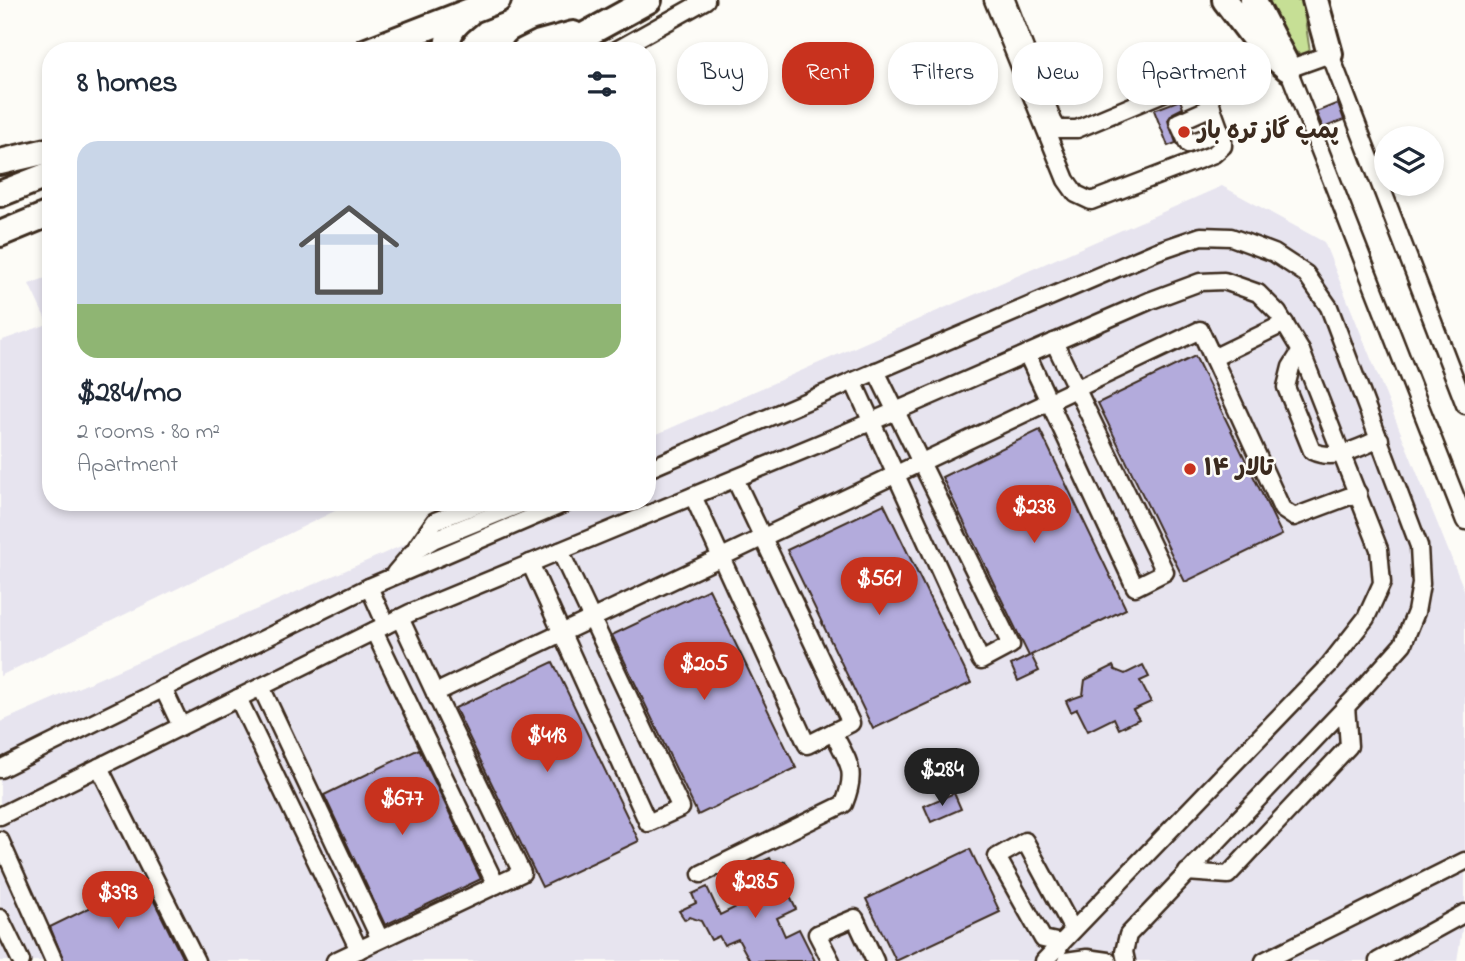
<!DOCTYPE html>
<html lang="en">
<head>
<meta charset="utf-8">
<style>
	:root { --surface:#fff; --page:#f2f2f3; --text:#1f2937; --muted:#747a83; --line:#e0e1e3; --accent:#c8321e }
	body { margin:0; font-family:"Indie Flower","Playpen Sans Arabic",sans-serif; background:var(--page); color:var(--text); height:100vh; display:flex; flex-direction:column; font-size:26px; white-space:nowrap }
	* { box-sizing:border-box; margin:0 }
	p { font-size:23px; color:var(--muted) }
	.icon { flex:none; width:38px; height:38px; fill:none; stroke:currentColor; stroke-width:2; stroke-linecap:round; stroke-linejoin:round }
	.map { position:relative; flex:1; overflow:hidden }
	.sheet { position:absolute; left:42px; top:42px; width:614px; height:469px; display:flex; flex-direction:column; background:var(--surface); border-radius:28px; box-shadow:0 4px 10px #0003 }
	.sheet>* { flex:none }
	.top-card { position:absolute; left:677px; top:42px; width:665px; height:63px; display:flex; gap:14px }
	.tools { position:absolute; left:1374px; top:126px; display:grid; gap:14px }
	.tools a { display:grid; place-items:center; width:70px; height:70px; border-radius:50%; background:var(--surface); box-shadow:0 4px 10px #0003; font-size:35px }
	.price { position:absolute; translate:-50% -60px; padding:0 16px; border-radius:24px; background:var(--accent); color:#fff; font-size:23px; line-height:46px; filter:drop-shadow(0 2px 4px #0008) }
	.price::after { content:''; position:absolute; left:50%; top:42px; width:21px; height:16px; margin-left:-10px; background:inherit; clip-path:polygon(0 0,100% 0,50% 100%) }
	.price.selected { background:#222; color:#fff }
	ul { padding:0; list-style:none }
	li { display:grid; align-content:center; gap:14px; height:371px; padding:0 35px }
	li+li { border-top:2px solid var(--line) }
	li span { display:grid; place-items:center; height:217px; border-radius:21px; color:#555 }
	li>.icon { margin-inline-start:auto }
	span .icon { width:126px; height:126px; fill:#fffc; stroke-width:1 }
	li b { font-size:30px }
	h2 { display:flex; justify-content:space-between; align-items:center; height:84px; padding:0 35px; font-size:30px }
	.pill { padding:0 24px; border-radius:28px; background:var(--surface); box-shadow:0 4px 10px #0003; font-size:24px; line-height:63px }
	.pill.selected { background:var(--accent); color:#fff }
	.map>svg:first-child { display:block }
</style>
</head>
<body>
<div class="map">
<svg width="1465" height="961" viewBox="0 0 1465 961">
	<rect width="100%" height="100%" fill="#fdfcf7"/>
	<filter id="ink" filterUnits="userSpaceOnUse"><feTurbulence type="fractalNoise" baseFrequency=".0143" numOctaves="2"/><feDisplacementMap in="SourceGraphic" scale="14" xChannelSelector="R" yChannelSelector="G"/><feConvolveMatrix kernelMatrix="1 2 1 2 8 2 1 2 1" color-interpolation-filters="sRGB"/></filter>
	<g filter="url(#ink)">
		<g fill="#e7e4ef">
			<polygon points="1222,186 1324,242 1465,592 1465,911 1457,961 0,961 0,722 501,502 648,502 648,438"/>
			<polygon points="51,276 51,502 353,502 0,676 0,341 48,324 29,284"/>
		</g>
		<polygon fill="#c6df95" stroke="#80845a" stroke-width="2" points="1267,0 1302,0 1310,52 1304,55 1292,51"/>
		<g fill="#b3abdc" stroke="#3b2a1e" stroke-width="2">
			<polygon points="1180,100 1183,108 1173,113 1168,120 1176,143 1168,146 1154,110"/>
			<polygon points="1338,103 1344,120 1323,128 1316,112"/>
			<polygon points="1195,356 1282,535 1185,582 1098,403"/>
			<polygon points="1040,430 1126,609 1031,655 1039,671 1018,681 1011,665 1029,656 942,477"/>
			<polygon points="884,504 971,683 873,729 787,550"/>
			<polygon points="709,589 796,768 698,815 612,635"/>
			<polygon points="553,662 639,841 542,887 455,708"/>
			<polygon points="1143,665 1149,677 1140,681 1151,702 1133,710 1139,719 1119,729 1114,718 1088,731 1077,709 1071,712 1066,701 1083,695 1085,680 1113,666 1115,670 1125,674"/>
			<polygon points="419,749 481,879 385,925 324,795"/>
			<polygon points="954,793 961,809 931,822 924,806"/>
			<polygon points="970,849 1000,912 896,961 866,899"/>
			<polygon points="770,858 774,866 785,861 790,871 780,876 796,909 777,918 785,936 799,929 815,961 750,961 738,939 724,945 719,936 711,940 701,921 690,917 685,920 679,911 696,903 692,894 707,887 720,915 767,892 755,865"/>
			<polygon points="144,881 184,961 64,961 50,927"/>
		</g>
		<g fill="none" stroke-linecap="round" stroke-linejoin="round">
			<defs>
				<g id="minor">
					<polyline points="993,0 1066,180 1076,194 1091,201 1214,154 1223,146 1223,139 1205,89 1198,84 1187,83 1077,129 1058,129 1053,121 1006,0"/>
					<polyline points="615,51 706,0"/>
					<polyline points="1212,107 1178,122 1188,144 1220,132"/>
					<path d="M1301,351L1291,367L1286,387L1312,451C1335,462 1357,448 1380,439"/>
					<polyline points="1027,354 1135,587 1165,572 1054,342"/>
					<polyline points="1213,358 1282,509 1294,517 1358,493"/>
					<polyline points="853,381 981,661 1011,645 876,371"/>
					<polyline points="1465,405 1330,54 1288,69 1465,521"/>
					<polyline points="648,469 1157,251 1201,236 1231,237 1274,253 1306,274 1329,307 1419,546 1421,584 1416,612 1403,644 1360,692 1128,935 1124,952 1126,961"/>
					<polyline points="693,496 807,745 851,723 735,479"/>
					<polyline points="416,548 435,521 484,502"/>
					<polyline points="530,563 648,823 681,808 560,551"/>
					<polyline points="395,573 412,553 435,539 526,502"/>
					<polyline points="369,587 386,625"/>
					<polyline points="400,618 435,693"/>
					<polyline points="374,631 496,885 522,873 435,693 1200,330 1213,358 1285,323"/>
					<polyline points="261,687 380,939"/>
					<polyline points="163,688 181,726"/>
					<polyline points="238,698 359,950"/>
					<polyline points="99,767 196,961"/>
					<polyline points="0,769 369,587 568,502"/>
					<polyline points="0,816 410,613 845,433 1149,301 1200,282 1224,281 1258,293 1278,313 1301,351 1379,549 1382,583 1366,618 1329,665 1044,961"/>
					<polyline points="0,840 54,961"/>
					<polyline points="1187,872 1228,875 1349,746 1346,706"/>
					<path d="M701,874L844,804C858,769 848,763 833,732"/>
					<polyline points="0,918 21,961"/>
					<polyline points="1058,949 1061,943 1043,939 997,857 1025,841 1073,930"/>
					<polyline points="335,961 496,885"/>
					<polyline points="831,961 817,934 855,918 875,961"/>
					<polyline points="1066,961 1087,958 1108,961"/>
					<polyline points="1264,961 1465,861"/>
					<polyline points="1378,961 1465,913"/>
				</g>
				<g id="highway">
					<polyline points="1225,0 1257,42 1288,69"/>
					<polyline points="1253,0 1285,62"/>
					<polyline points="1315,0 1330,54"/>
					<polyline points="367,51 498,0"/>
					<path d="M447,51C447,32 454,25 468,14"/>
					<polyline points="524,51 540,43 573,34"/>
					<polyline points="556,51 649,0"/>
					<polyline points="0,162 51,150"/>
					<polyline points="0,194 51,174"/>
					<polyline points="0,234 51,213"/>
				</g>
			</defs>
			<use href="#minor" stroke="#3b2a1e" stroke-width="21"/>
			<use href="#highway" stroke="#3b2a1e" stroke-width="30"/>
			<use href="#minor" stroke="#fdfcf7" stroke-width="16"/>
			<use href="#highway" stroke="#fdfcf7" stroke-width="24"/>
		</g>
	</g>
	<g fill="#c8321e" stroke="#fdfcf7" stroke-width="2.5">
		<circle cx="1184" cy="132" r="7"/>
		<circle cx="1190" cy="469" r="7"/>
	</g>
	<g text-anchor="middle" dominant-baseline="central" stroke-width="5" stroke-linejoin="round" paint-order="stroke">
		<g font-size="24" font-weight="bold" fill="#3b2a1e" stroke="#fdfcf7" text-anchor="start">
			<text x="1198" y="132">پمپ گاز تره بار</text>
			<text x="1204" y="469">تالار ۱۴</text>
		</g>
	</g>
</svg>
<div class="tools">
<a><svg class="icon" aria-label="layers" viewBox="0 0 24 24"><path d="M12 4l9 5-9 5-9-5zM3 14l9 5 9-5"/></svg></a>
</div>
<b class="price" style="left:1034px;top:545px">$238</b>
<b class="price" style="left:879px;top:617px">$561</b>
<b class="price" style="left:704px;top:702px">$205</b>
<b class="price" style="left:547px;top:774px">$418</b>
<b class="price selected" style="left:942px;top:808px">$284</b>
<b class="price" style="left:402px;top:837px">$677</b>
<b class="price" style="left:755px;top:920px">$285</b>
<b class="price" style="left:118px;top:931px">$393</b>
<div class="top-card">
<a class="pill">Buy</a>
<a class="pill selected">Rent</a>
<a class="pill">Filters</a>
<a class="pill">New</a>
<a class="pill">Apartment</a>
</div>
<section class="sheet">
<h2>8 homes<svg class="icon" aria-label="filters" viewBox="0 0 24 24"><path d="M4 7h16M4 17h16"/><circle cx="9" cy="7" r="2"/><circle cx="15" cy="17" r="2"/></svg></h2>
<ul>
<li><span style="background:linear-gradient(#c9d6e8 75%,#8fb573 0)"><svg class="icon" aria-label="home" viewBox="0 0 24 24"><path d="M3 11l9-7 9 7M6 9v11h12V9"/></svg></span><div><b>$284/mo</b><p>2 rooms · 80 m²</p><p>Apartment</p></div></li>
</ul>
</section>
</div>
</body>
</html>
